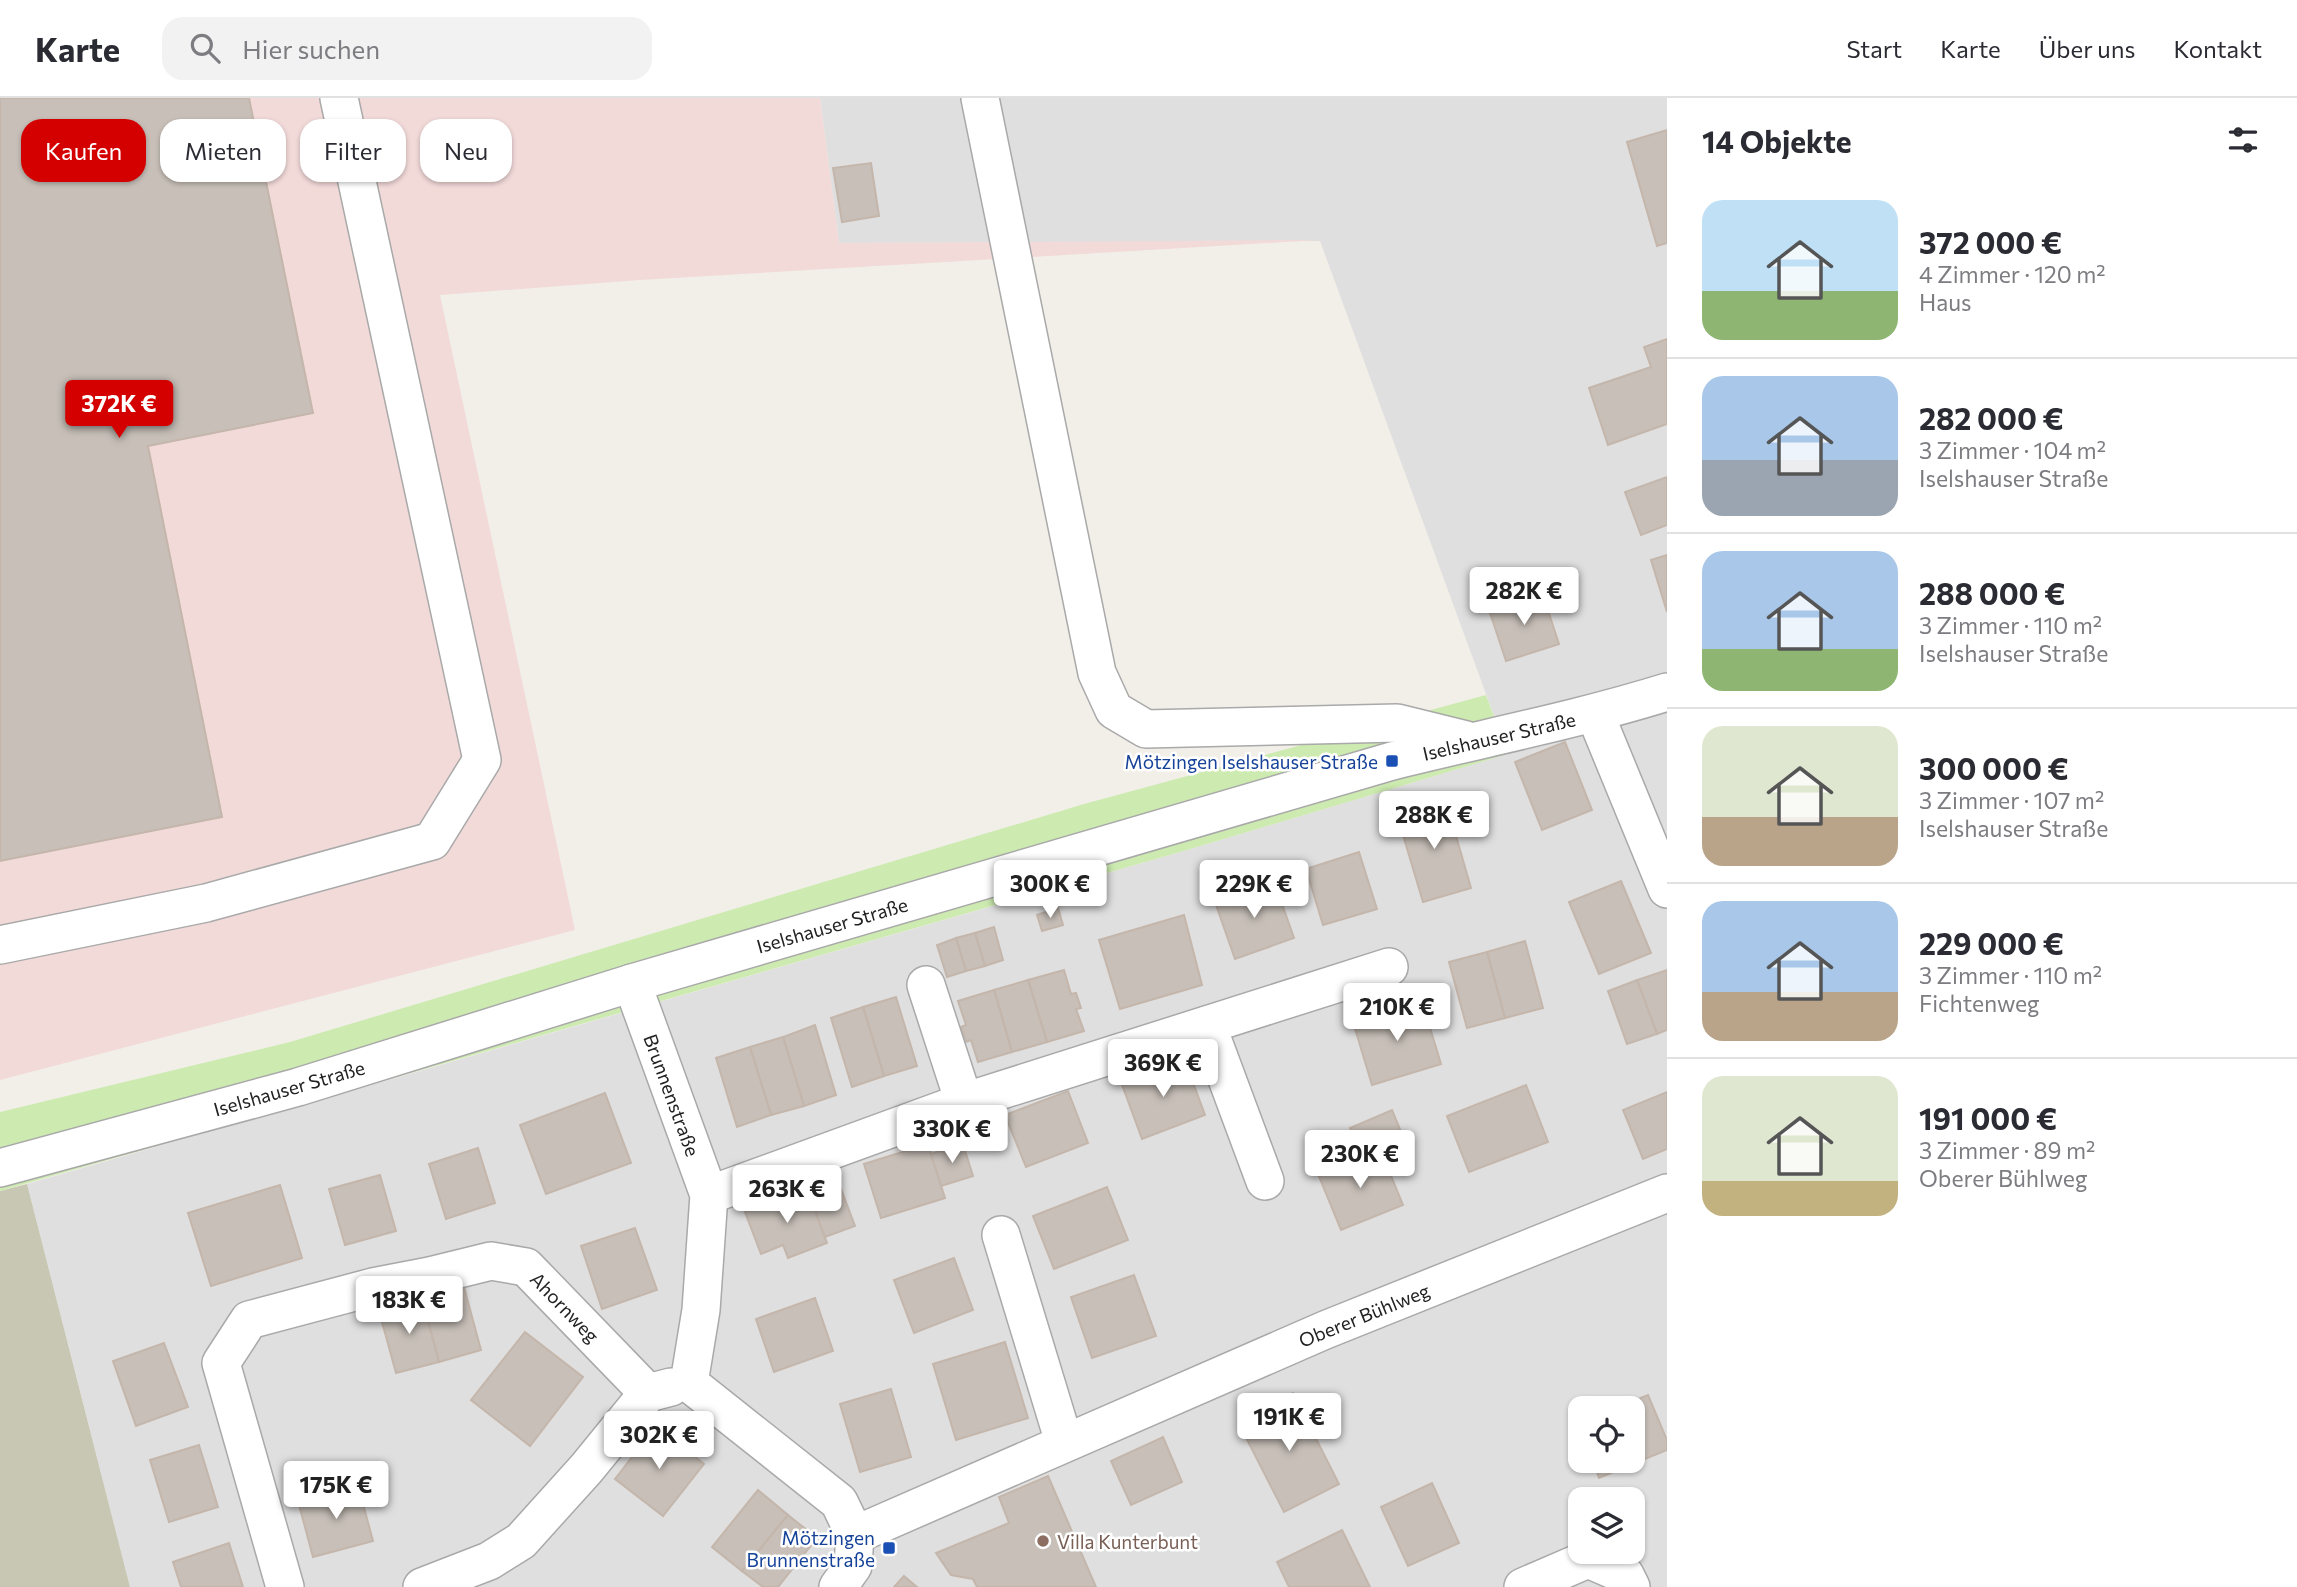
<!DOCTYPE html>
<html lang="de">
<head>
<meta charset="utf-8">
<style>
	:root { --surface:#fff; --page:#f2f2f3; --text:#2b2b33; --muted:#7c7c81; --line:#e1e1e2; --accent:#d40000 }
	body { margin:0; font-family:Commissioner,sans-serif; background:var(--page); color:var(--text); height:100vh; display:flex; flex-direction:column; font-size:26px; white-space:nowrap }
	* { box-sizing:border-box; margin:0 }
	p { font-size:23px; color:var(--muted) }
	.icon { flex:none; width:38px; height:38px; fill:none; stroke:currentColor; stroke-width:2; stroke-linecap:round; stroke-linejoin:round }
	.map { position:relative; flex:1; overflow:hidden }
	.sheet { display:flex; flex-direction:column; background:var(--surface); width:630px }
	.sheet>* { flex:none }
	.top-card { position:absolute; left:21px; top:21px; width:665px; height:63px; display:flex; gap:14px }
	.tools { position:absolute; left:1568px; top:1298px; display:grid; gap:14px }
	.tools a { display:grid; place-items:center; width:77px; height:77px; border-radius:14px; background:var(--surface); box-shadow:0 2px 5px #0004; font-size:35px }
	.price { position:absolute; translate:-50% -60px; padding:0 16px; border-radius:7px; background:#fff; color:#222; font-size:23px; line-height:46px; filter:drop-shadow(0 2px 4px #0008) }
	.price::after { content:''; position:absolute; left:50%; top:42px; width:21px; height:16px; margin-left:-10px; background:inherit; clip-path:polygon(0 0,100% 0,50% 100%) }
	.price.current { background:var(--accent); color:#fff }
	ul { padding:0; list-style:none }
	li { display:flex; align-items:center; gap:21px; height:175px; padding:0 35px }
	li+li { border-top:2px solid var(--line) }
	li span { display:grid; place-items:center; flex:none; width:196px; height:140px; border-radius:21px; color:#555 }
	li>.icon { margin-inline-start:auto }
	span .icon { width:84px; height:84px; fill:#fffc; stroke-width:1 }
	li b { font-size:30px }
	h2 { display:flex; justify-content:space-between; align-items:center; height:84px; padding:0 35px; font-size:30px }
	.tag { padding:0 24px; border-radius:21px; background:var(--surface); box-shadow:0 2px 5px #0004; font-size:24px; line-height:63px }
	.tag.current { background:var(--accent); color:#fff }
	header { display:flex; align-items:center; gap:42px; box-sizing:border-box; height:98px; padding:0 35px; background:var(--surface); border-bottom:2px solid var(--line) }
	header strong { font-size:33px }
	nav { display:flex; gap:38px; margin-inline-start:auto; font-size:24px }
	.search { width:490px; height:63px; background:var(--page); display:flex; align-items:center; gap:18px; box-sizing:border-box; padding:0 24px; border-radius:21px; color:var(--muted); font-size:26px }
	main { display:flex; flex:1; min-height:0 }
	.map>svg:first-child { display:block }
</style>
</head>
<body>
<header>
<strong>Karte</strong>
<div class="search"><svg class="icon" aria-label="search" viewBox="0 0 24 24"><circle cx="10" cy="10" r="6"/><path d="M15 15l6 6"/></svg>Hier suchen</div>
<nav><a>Start</a><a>Karte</a><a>Über uns</a><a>Kontakt</a></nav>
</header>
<main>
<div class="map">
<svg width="1667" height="1489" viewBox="0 0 1667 1489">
	<rect width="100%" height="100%" fill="#f2efe9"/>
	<path fill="#e0dfdf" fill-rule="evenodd" d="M820,0H1667V1489H130L27,1086L1187,752L1508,656L1320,143L839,145ZM1580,1311H1633V1363H1580ZM1580,1402H1633V1454H1580Z"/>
	<polygon fill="#f2dad9" points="0,0 820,0 839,145 1320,142 640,182 440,197 575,832 0,982"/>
	<polygon fill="#c7c7b4" points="27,1086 130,1489 0,1489 0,1093"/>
	<polygon fill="#cdebb0" points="1486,597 1508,656 1187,752 0,1093 0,1014 290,944 1084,706"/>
	<g fill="#c7bfb8" stroke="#c4b6ab" stroke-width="2">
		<polygon points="0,0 249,0 313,315 148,348 222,719 0,763"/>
		<polygon points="1667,32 1667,145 1657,148 1627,44"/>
		<polygon points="871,65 879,118 842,124 833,70"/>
		<polygon points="1667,241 1667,326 1608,347 1589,290 1651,269 1644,249"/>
		<polygon points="1667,379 1667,427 1641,437 1625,394"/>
		<polygon points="1667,457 1667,514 1651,462"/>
		<polygon points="1542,494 1559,546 1506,563 1489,512"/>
		<polygon points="1565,644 1592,712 1542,732 1515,664"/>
		<polygon points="1446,703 1471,790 1423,804 1397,717"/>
		<polygon points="1359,754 1377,811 1323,827 1306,771"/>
		<polygon points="1274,783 1294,840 1235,861 1215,804"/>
		<polygon points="1621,783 1651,855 1599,876 1569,804"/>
		<polygon points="1058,810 1063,827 1042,833 1037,817"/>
		<polygon points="1184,817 1202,887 1120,911 1099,842"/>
		<polygon points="994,829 1003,862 985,868 975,835"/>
		<polygon points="975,835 985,868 966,873 956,840"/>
		<polygon points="956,840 966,873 947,879 937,847"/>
		<polygon points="1525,843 1543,910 1505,920 1487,854"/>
		<polygon points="1487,854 1505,920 1467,930 1449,864"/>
		<polygon points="1064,872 1071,896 1076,895 1081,910 1076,911 1084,933 1047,944 1028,882"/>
		<polygon points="1667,872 1667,932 1657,936 1637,882"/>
		<polygon points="1028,882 1047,944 1012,954 994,892"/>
		<polygon points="1637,882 1657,936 1627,946 1608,893"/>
		<polygon points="994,892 1012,954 978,964 971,942 966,944 961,929 966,927 958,903"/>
		<polygon points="896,899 917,968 884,978 863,909"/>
		<polygon points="1422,903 1441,966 1372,987 1353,924"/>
		<polygon points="863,909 884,978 852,989 831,920"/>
		<polygon points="815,927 836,997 804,1008 783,939"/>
		<polygon points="783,939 804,1008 771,1017 750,949"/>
		<polygon points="750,949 771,1017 737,1029 716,960"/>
		<polygon points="1184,960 1205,1017 1142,1041 1121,984"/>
		<polygon points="1526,987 1548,1044 1469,1074 1447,1018"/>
		<polygon points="1068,993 1088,1045 1026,1069 1005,1017"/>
		<polygon points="1667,994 1667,1051 1643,1061 1623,1012"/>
		<polygon points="605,995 631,1065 546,1096 520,1027"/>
		<polygon points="1392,1012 1404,1041 1361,1058 1350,1030"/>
		<polygon points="928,1046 945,1100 881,1120 864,1066"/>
		<polygon points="963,1046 973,1078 941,1088 931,1056"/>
		<polygon points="478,1050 495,1105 446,1121 429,1066"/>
		<polygon points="1380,1051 1403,1107 1341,1132 1318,1076"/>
		<polygon points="380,1077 396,1133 345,1147 329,1091"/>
		<polygon points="280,1087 302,1160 211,1188 188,1115"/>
		<polygon points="1107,1089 1128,1142 1054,1171 1033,1118"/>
		<polygon points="807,1091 827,1145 788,1160 783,1147 761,1156 745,1114"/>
		<polygon points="841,1091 855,1128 825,1139 811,1102"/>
		<polygon points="635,1130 657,1192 602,1211 581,1148"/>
		<polygon points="954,1160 973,1212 914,1235 894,1182"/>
		<polygon points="1134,1177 1156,1238 1092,1260 1071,1199"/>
		<polygon points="464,1189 481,1252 439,1264 422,1201"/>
		<polygon points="815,1200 833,1253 774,1274 756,1221"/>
		<polygon points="422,1201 439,1264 396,1275 379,1213"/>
		<polygon points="525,1234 583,1279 530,1348 471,1302"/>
		<polygon points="1005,1244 1028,1320 956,1342 933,1266"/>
		<polygon points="164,1245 188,1309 136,1328 113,1263"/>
		<polygon points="891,1291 911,1359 860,1374 840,1306"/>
		<polygon points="1293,1295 1339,1386 1284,1414 1238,1324"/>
		<polygon points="1648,1297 1667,1342 1667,1352 1599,1380 1593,1363 1633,1363 1633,1311 1613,1311"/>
		<polygon points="656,1328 704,1366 663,1418 615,1381"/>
		<polygon points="1163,1339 1182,1384 1131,1407 1111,1363"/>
		<polygon points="199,1347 218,1409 169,1424 150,1362"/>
		<polygon points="1048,1378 1096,1489 977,1489 973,1481 951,1477 936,1455 1009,1425 999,1399"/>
		<polygon points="1432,1385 1459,1445 1408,1468 1381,1409"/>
		<polygon points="358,1387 373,1443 313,1459 298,1403"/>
		<polygon points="758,1392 788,1417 742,1473 712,1449"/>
		<polygon points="788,1417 817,1440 778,1489 763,1489 742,1473"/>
		<polygon points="1342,1432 1370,1489 1289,1489 1277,1464"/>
		<polygon points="229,1445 243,1489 181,1489 173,1464"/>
		<polygon points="904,1478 917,1489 894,1489"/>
	</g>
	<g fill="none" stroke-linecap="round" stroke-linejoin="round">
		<defs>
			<g id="minor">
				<polyline points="980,0 1097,575 1114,612 1146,631 1397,625 1466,642"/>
				<polyline points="1595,616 1667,791"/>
				<polyline points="0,847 206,805 432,743 482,662 339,0"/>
				<polyline points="632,885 709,1097 701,1212 689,1285 839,1404 855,1437 853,1468 838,1489"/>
				<polyline points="926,887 964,1004"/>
				<polyline points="1207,927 1265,1083"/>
				<path d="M0,1070L298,989L632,885L1392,663C1484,640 1577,622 1667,594"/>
				<polyline points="709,1097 964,1004 1389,869"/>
				<polyline points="1001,1137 1064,1344"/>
				<polyline points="855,1437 1325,1232 1667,1095"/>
				<polyline points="285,1489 221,1265 249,1222 373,1189 430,1178 491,1163 526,1169 648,1295"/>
				<polyline points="422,1489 489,1463 521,1443 586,1371 648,1295 671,1289"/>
				<polyline points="1523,1489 1588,1461 1625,1477 1631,1489"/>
			</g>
		</defs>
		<use href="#minor" stroke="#a9a9a9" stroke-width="40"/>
		<use href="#minor" stroke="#fff" stroke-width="37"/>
	</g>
	<g fill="#1a4fb4" stroke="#fff" stroke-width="2.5">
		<rect x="1385" y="656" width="14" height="14" rx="3.5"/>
		<rect x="882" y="1443" width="14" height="14" rx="3.5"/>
	</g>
	<circle fill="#8d6e63" stroke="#fff" stroke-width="2.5" cx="1043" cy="1443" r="7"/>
	<g text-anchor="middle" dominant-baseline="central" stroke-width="5" stroke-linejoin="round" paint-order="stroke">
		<g font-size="19" fill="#222" stroke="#fff">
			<text transform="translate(1499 638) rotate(-13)">Iselshauser Straße</text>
			<text transform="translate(832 827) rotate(-16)">Iselshauser Straße</text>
			<text transform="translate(289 990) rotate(-16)">Iselshauser Straße</text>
			<text transform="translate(672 997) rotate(70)">Brunnenstraße</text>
			<text transform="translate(565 1209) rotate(46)">Ahornweg</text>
			<text transform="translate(1364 1217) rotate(-22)">Oberer Bühlweg</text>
		</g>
		<g font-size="19" fill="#164399" stroke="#fff" text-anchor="end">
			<text x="1378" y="663">Mötzingen Iselshauser Straße</text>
			<text x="875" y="1439">Mötzingen<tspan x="875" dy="22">Brunnenstraße</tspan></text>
		</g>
		<g font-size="19" fill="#785e54" stroke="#fff" text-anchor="start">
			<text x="1057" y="1443">Villa Kunterbunt</text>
		</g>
	</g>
</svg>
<div class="tools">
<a><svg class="icon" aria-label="locate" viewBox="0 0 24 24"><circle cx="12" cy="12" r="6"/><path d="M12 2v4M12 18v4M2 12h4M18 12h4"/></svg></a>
<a><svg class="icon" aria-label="layers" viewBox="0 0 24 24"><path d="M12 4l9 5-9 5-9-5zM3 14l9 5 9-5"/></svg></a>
</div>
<b class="price current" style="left:119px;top:342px">372K €</b>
<b class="price" style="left:1524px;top:529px">282K €</b>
<b class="price" style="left:1434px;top:753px">288K €</b>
<b class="price" style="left:1050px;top:822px">300K €</b>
<b class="price" style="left:1254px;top:822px">229K €</b>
<b class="price" style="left:1397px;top:945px">210K €</b>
<b class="price" style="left:1163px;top:1001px">369K €</b>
<b class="price" style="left:952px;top:1067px">330K €</b>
<b class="price" style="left:1360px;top:1092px">230K €</b>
<b class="price" style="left:787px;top:1127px">263K €</b>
<b class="price" style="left:409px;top:1238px">183K €</b>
<b class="price" style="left:1289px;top:1355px">191K €</b>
<b class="price" style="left:659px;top:1373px">302K €</b>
<b class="price" style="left:336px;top:1423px">175K €</b>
<div class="top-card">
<a class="tag current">Kaufen</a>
<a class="tag">Mieten</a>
<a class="tag">Filter</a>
<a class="tag">Neu</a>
</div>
</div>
<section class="sheet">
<h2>14 Objekte<svg class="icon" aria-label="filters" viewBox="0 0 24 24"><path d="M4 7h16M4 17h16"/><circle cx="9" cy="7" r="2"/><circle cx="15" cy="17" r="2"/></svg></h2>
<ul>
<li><span style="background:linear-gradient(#bfe0f5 65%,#8fb573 0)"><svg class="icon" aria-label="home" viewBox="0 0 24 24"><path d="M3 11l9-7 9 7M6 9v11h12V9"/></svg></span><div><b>372 000 €</b><p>4 Zimmer · 120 m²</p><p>Haus</p></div></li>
<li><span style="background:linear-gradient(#a9c7e8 60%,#9aa5b1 0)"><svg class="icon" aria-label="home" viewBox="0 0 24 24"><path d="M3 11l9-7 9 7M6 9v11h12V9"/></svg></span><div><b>282 000 €</b><p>3 Zimmer · 104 m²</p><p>Iselshauser Straße</p></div></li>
<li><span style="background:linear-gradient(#a9c7e8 70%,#8fb573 0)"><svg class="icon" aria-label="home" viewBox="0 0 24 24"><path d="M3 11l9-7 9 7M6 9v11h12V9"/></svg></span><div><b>288 000 €</b><p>3 Zimmer · 110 m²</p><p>Iselshauser Straße</p></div></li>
<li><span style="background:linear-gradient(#dfe7d0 65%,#b9a48a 0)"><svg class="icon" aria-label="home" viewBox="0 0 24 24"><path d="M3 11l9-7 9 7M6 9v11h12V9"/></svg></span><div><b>300 000 €</b><p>3 Zimmer · 107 m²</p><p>Iselshauser Straße</p></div></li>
<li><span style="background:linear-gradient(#a9c7e8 65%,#b9a48a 0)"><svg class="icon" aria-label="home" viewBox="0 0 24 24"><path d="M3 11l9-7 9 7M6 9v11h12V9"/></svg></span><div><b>229 000 €</b><p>3 Zimmer · 110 m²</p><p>Fichtenweg</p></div></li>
<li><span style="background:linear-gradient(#dfe7d0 75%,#c2b280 0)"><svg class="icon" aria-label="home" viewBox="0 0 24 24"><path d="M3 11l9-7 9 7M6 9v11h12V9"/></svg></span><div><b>191 000 €</b><p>3 Zimmer · 89 m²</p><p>Oberer Bühlweg</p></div></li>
</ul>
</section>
</main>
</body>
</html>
